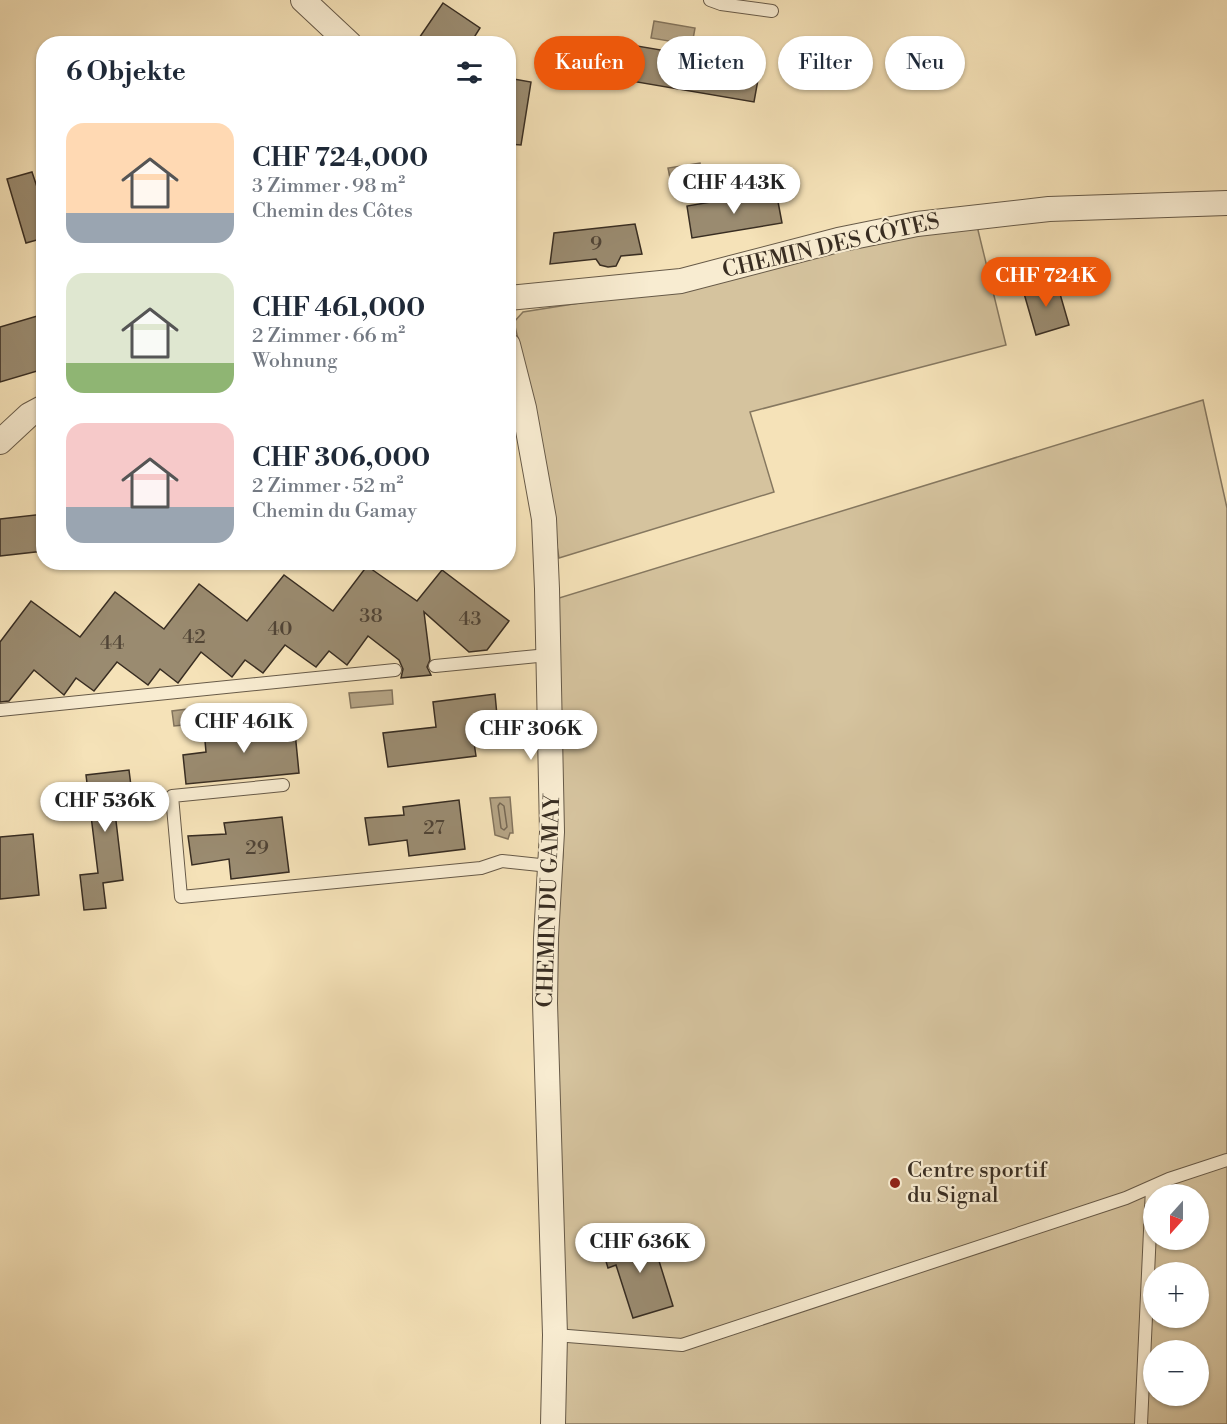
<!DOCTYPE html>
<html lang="de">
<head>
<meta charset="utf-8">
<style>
	:root { --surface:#fff; --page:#f2f2f3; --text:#1f2937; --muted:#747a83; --accent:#ea580c }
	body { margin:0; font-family:"Libre Bodoni",serif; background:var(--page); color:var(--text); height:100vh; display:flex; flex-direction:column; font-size:22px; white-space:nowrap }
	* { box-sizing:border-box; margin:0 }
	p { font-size:20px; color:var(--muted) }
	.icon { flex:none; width:33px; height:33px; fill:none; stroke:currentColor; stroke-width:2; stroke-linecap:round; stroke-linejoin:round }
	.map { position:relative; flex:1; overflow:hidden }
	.side { position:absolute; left:36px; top:36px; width:480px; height:534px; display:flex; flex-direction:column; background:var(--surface); border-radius:24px; box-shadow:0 2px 4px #0004 }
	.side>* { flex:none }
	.top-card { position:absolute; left:534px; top:36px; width:570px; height:54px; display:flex; gap:12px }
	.needle { width:39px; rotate:201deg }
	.fabs { position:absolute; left:1143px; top:1184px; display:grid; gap:12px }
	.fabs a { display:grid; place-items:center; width:66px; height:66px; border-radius:50%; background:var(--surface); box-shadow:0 2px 4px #0004; font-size:30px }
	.price { position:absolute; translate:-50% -51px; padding:0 14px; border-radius:21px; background:#fff; color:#222; font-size:20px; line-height:39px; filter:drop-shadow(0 2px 3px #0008) }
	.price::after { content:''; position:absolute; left:50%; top:36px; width:18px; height:14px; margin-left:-9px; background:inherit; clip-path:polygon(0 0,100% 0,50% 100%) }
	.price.current { background:var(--accent); color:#fff }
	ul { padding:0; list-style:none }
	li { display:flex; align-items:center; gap:18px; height:150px; padding:0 30px }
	li span { display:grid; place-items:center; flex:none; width:168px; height:120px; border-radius:18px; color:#555 }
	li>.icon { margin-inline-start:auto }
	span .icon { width:72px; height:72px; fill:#fffc; stroke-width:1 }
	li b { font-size:26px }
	h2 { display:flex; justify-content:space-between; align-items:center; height:72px; padding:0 30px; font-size:26px }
	.pill { padding:0 21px; border-radius:27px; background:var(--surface); box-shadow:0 2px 4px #0004; font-size:21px; line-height:54px }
	.pill.current { background:var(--accent); color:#fff }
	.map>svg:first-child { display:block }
</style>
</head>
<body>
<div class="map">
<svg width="1227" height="1424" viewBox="0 0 1227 1424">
	<rect width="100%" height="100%" fill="#f5e2b8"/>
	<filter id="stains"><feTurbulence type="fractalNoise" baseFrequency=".00333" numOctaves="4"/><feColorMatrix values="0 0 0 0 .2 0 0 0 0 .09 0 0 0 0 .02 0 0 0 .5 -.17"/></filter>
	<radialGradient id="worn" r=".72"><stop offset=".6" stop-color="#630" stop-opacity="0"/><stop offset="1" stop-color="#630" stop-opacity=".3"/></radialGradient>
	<g fill="#d5c39e" stroke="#867860" stroke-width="1.5" fill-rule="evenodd">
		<polygon points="977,226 1006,345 750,412 774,492 559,558 534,408 514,322 523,312 680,287 840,245"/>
		<path d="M1203,400L1227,508V1424H561L545,1003L563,855L559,598ZM1154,1194H1198V1239H1154ZM1154,1272H1198V1317H1154ZM1154,1350H1198V1395H1154Z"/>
	</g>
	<g fill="#b5a485" stroke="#83745d" stroke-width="1.5">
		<polygon points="654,21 695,28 692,45 651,38"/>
		<polygon points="700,163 702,178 671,183 668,168"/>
		<polygon points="392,690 393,704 351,708 349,693"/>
		<polygon points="203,707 205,723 174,726 172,711"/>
		<polygon points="510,797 513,833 510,833 508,839 495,835 490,798"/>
	</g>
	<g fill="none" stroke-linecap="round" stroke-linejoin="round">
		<polygon stroke="#766854" stroke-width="1.5" points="500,803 504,806 507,827 504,830 501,828 498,806"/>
	</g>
	<g fill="#9a8b70" stroke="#382d22" stroke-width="1.5">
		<polygon points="443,3 480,28 470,44 415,44"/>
		<polygon points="715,38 744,43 741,60 761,63 754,102 590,74 596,39 667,51 664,66 709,73"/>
		<polygon points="508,78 531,82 521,145 508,144"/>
		<polygon points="32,172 39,193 44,192 44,238 26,243 7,179"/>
		<polygon points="776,191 782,223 692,238 687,206"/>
		<polygon points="635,224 642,254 621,256 616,266 608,267 600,265 596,259 550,264 554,233"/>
		<polygon points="1056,280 1069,325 1036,335 1023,290"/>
		<polygon points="44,314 44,369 0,382 0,327"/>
		<polygon points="44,514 44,551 0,556 0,519"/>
		<polygon points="367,566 417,601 442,570 509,621 487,650 469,652 424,612 430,660 427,667 431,675 401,678 403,669 399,660 368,636 347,665 329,651 316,667 285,645 263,673 245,660 232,677 201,652 178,683 160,669 148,685 117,662 94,691 76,678 64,695 34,670 9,701 0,702 0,642 31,601 80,637 115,592 164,629 199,584 247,621 284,575 333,611"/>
		<polygon points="495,694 498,726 472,729 476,756 388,767 383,733 436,727 433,702"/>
		<polygon points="294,722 299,773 186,784 183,755 206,752 204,730"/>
		<polygon points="129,770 133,802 114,804 123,880 103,883 106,908 84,910 80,875 98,873 86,775"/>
		<polygon points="459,800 465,849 409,856 407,840 369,845 365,818 404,815 403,807"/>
		<polygon points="282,817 289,872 231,879 229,859 192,865 188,836 226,834 224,823"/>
		<polygon points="33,834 39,895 0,899 0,837"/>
		<polygon points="650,1232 673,1306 633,1318 616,1265 608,1268 602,1248"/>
	</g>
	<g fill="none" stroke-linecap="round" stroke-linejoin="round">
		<defs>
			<g id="lane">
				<polyline points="710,0 721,4 772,11"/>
				<polyline points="435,666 548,655"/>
				<polyline points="0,710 395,670"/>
				<polyline points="283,785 172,796 181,897 481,868 502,861 549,866"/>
				<polyline points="555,1335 682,1345 1126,1198 1169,1179 1227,1160"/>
				<polyline points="1141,1424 1152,1188"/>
			</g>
			<g id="street">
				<polyline points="303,0 350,44"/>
				<polyline points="508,298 681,281 838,240 917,224 1049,209 1227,203"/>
				<polyline points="508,345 524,408 544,519 547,589 552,832 546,938 545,1003 555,1335 553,1424"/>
				<polyline points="0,442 29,415 44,407"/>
			</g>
		</defs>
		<use href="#lane" stroke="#675a48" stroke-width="14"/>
		<use href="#street" stroke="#675a48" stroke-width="26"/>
		<use href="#lane" stroke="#f8ecd1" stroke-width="12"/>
		<use href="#street" stroke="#f8ecd1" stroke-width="24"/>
	</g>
	<circle fill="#8f2418" stroke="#f8ecd1" stroke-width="2" cx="895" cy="1183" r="6"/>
	<g text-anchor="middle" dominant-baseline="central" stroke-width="4.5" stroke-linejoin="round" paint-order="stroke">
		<g font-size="20" fill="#504436">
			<text x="596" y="244">9</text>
			<text x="371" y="616">38</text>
			<text x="470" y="619">43</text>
			<text x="280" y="629">40</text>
			<text x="194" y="637">42</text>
			<text x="112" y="643">44</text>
			<text x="434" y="828">27</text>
			<text x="257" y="848">29</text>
		</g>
		<g font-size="22" fill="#382d22" stroke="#f8ecd1">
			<text transform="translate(831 246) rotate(-13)">CHEMIN DES CÔTES</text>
			<text transform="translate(549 901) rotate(-88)">CHEMIN DU GAMAY</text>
		</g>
		<g font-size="22" fill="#382d22" stroke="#f8ecd1" text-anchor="start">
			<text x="907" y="1170">Centre sportif<tspan x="907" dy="25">du Signal</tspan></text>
		</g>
	</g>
	<rect width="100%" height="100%" filter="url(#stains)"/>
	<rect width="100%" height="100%" fill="url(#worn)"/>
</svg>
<div class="fabs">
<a><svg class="needle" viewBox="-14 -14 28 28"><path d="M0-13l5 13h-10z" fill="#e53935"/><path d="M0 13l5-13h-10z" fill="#747a83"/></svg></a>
<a>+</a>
<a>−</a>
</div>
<b class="price" style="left:734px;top:215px">CHF 443K</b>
<b class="price current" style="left:1046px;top:308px">CHF 724K</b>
<b class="price" style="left:244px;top:754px">CHF 461K</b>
<b class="price" style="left:531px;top:761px">CHF 306K</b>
<b class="price" style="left:105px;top:833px">CHF 536K</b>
<b class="price" style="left:640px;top:1274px">CHF 636K</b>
<div class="top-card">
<a class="pill current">Kaufen</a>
<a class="pill">Mieten</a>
<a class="pill">Filter</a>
<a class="pill">Neu</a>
</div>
<section class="side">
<h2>6 Objekte<svg class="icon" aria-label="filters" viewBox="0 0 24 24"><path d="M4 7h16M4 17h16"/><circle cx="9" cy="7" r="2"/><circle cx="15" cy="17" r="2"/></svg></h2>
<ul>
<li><span style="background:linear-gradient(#ffd9b3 75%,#9aa5b1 0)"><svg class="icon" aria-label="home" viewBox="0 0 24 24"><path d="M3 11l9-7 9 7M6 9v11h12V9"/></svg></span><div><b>CHF 724,000</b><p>3 Zimmer · 98 m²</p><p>Chemin des Côtes</p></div></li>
<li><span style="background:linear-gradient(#dfe7d0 75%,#8fb573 0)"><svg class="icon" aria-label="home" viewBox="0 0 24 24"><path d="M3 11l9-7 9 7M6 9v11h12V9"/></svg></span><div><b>CHF 461,000</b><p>2 Zimmer · 66 m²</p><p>Wohnung</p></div></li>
<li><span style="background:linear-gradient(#f6c9c9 70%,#9aa5b1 0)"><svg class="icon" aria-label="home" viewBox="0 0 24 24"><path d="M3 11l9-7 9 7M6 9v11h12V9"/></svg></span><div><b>CHF 306,000</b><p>2 Zimmer · 52 m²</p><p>Chemin du Gamay</p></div></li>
</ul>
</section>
</div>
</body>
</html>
